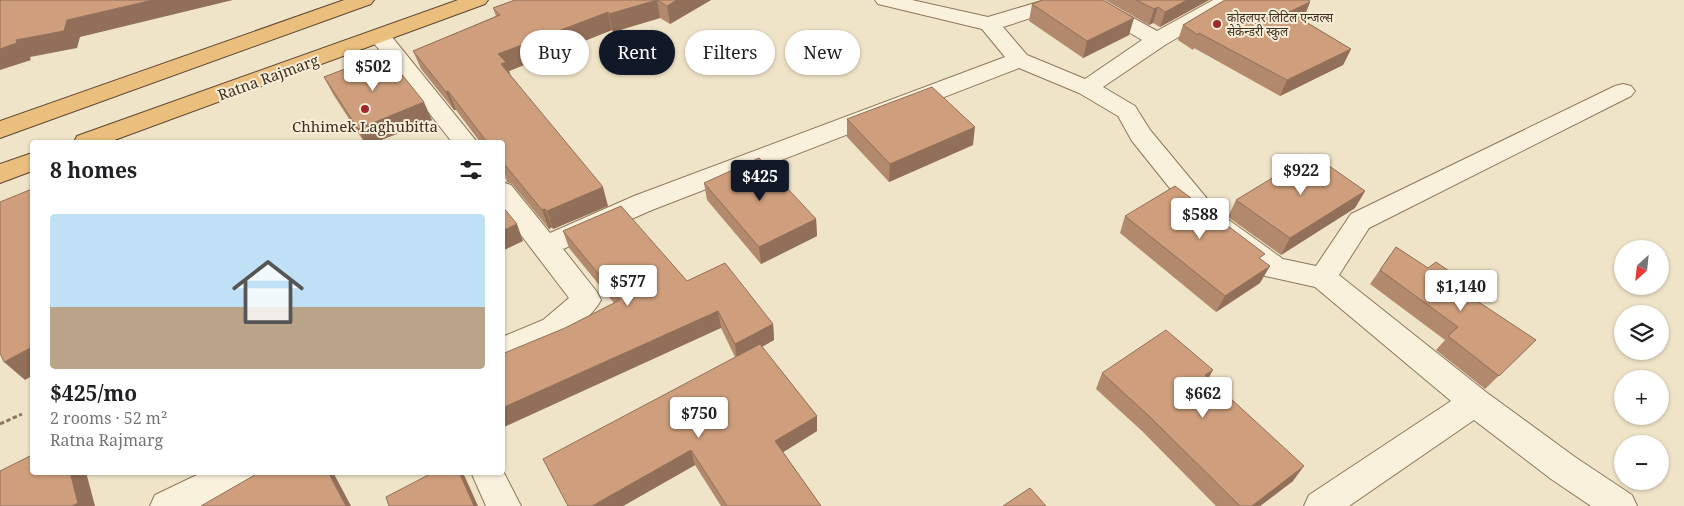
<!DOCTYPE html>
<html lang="en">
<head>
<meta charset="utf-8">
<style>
	:root { --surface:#fff; --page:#f2f2f2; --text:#202124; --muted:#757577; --line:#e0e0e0; --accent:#111827 }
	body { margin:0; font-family:"Noto Serif","Noto Sans Devanagari",serif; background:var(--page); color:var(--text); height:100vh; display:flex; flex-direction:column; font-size:19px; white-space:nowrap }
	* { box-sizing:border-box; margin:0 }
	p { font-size:16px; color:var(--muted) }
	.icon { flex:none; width:28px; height:28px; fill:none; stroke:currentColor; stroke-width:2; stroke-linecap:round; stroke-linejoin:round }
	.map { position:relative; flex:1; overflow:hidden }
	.sheet { position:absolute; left:30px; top:140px; width:475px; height:335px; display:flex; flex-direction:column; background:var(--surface); border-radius:5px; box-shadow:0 1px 4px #0004 }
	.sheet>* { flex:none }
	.banner { position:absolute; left:520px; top:30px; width:475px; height:45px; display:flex; gap:10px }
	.needle { width:32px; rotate:207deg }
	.buttons { position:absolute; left:1614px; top:240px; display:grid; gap:10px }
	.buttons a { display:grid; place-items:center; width:55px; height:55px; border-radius:50%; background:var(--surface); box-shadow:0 1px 4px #0004; font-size:25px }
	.price { position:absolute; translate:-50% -42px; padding:0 11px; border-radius:5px; background:#fff; color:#222; font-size:16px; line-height:32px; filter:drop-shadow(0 1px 2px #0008) }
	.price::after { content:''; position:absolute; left:50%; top:30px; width:15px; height:11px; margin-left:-8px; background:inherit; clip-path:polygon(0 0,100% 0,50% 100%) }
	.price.current { background:var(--accent); color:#fff }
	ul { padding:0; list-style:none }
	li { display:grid; align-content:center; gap:10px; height:265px; padding:0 20px }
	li+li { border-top:1px solid var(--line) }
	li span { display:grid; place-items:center; height:155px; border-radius:5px; color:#555 }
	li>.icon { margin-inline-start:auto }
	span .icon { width:90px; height:90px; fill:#fffc; stroke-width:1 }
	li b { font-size:21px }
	h2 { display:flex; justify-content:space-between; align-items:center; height:60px; padding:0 20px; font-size:21px }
	.chip { padding:0 18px; border-radius:22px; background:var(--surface); box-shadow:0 1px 4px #0004; font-size:18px; line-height:45px }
	.chip.current { background:var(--accent); color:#fff }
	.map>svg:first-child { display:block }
</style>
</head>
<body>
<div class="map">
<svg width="1684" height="506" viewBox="0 0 1684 506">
	<rect width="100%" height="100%" fill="#f0e4c8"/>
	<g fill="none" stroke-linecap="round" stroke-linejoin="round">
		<defs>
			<g id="minor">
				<path d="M875,0H912L988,17L1045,0H1077L1074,4L1003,27L1027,55L1085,79L1142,40L1092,11L1088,7L1092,3L1099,1L1106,3L1157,31L1213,0H1238L1235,4L1165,45L1103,87L1135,106L1150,130L1219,213L1283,259L1316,266L1351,214L1615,86L1623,84L1631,86L1635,91L1631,96L1369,228L1339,275L1486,392L1575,457L1632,495L1637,506H1591L1551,479L1474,420L1349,506H1304L1309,495L1451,401L1315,287L1265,276L1201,227L1132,141L1118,116L1079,93L1019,68L652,210L563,249L597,292L601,300C586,329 533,353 502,363V337L543,320L569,298L502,210V182L511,185L550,233L634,196L1005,57L982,29L878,4Z"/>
				<polygon points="380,30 388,32 477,142 452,142 369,37 372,32"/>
				<polygon points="502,469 521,506 486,506 471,472 502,472"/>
				<polygon points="203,472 255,472 251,483 202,506 150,506 155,495"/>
			</g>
			<g id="trunk">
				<polygon points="344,0 374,0 371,4 0,138 0,121"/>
				<polygon points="458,0 488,0 485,4 109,142 74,142 77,136"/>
				<polygon points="32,153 32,171 0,183 0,164"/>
			</g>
		</defs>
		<use href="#minor" stroke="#8d765c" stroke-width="2"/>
		<use href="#trunk" stroke="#5b4430" stroke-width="2"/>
		<polyline stroke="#8d765c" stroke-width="3" stroke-dasharray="4.5 2.5" stroke-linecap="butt" points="0,424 22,414"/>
		<use href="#minor" fill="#faf1dc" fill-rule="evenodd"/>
		<use href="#trunk" fill="#eabe7c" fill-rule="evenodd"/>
	</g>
	<g fill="#b2896c">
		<polygon points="515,0 711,0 670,24 660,18 613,32 612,30 509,71 511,76 608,206 553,229 552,227 549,229 512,184 507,182 505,175 502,172 502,142 480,142 456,110 454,110 421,69 413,51 496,16 493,8"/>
		<polygon points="1105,0 1209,0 1160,27 1153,23 1149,25"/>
		<polygon points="1225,0 1311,0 1309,1 1310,2 1304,17 1300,18 1351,49 1343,65 1280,96 1194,48 1193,50 1178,40 1183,25"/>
		<polygon points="1032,4 1129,35 1083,58 1029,21"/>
		<polygon points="381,65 432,120 376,142 364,142 333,94 324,77"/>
		<polygon points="847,119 973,145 889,182 847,137"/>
		<polygon points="704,183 816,219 817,236 761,264 707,200"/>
		<polygon points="1365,191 1355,208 1281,255 1228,217 1236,200"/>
		<polygon points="1125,216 1262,260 1260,283 1216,312 1120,233"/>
		<polygon points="563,231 687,281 773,324 774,340 762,347 817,416 817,431 783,452 821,506 721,506 695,465 623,506 568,506 735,357 721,328 565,328 614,303 569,248"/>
		<polygon points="1396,247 1428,268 1472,287 1466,294 1536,340 1485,389 1436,350 1445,340 1370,284"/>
		<polygon points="1102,373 1208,378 1293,481 1260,506 1216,506 1142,431 1096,389"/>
	</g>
	<g fill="#916f58">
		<polygon points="153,0 233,0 80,37 77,48 30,57 31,60 0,70 0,49 16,40 67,20"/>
		<polygon points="657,0 660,18 613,32 609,14"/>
		<polygon points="677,0 711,0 670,24 667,6"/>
		<polygon points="1187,0 1209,0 1160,27 1165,12"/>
		<polygon points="1310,2 1304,17 1282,27 1289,12"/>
		<polygon points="1158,7 1153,23 1149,25 1154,9"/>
		<polygon points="608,12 612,30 509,71 512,81 508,83 498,54"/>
		<polygon points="1134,18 1129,35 1083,58 1087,41"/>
		<polygon points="1351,49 1343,65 1280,96 1287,80"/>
		<polygon points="448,91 456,110 454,110 446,92"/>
		<polygon points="424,102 432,120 376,142 365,142 358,129"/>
		<polygon points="975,127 973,145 889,182 890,164"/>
		<polygon points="603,187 608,206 553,229 547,211"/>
		<polygon points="1365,191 1355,208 1281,255 1290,238"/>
		<polygon points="545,209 552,227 549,229 542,210"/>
		<polygon points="816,219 817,236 761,264 759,247"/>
		<polygon points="517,224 523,241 502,251 502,231"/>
		<polygon points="1270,266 1260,283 1216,312 1225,296"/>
		<polygon points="718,311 721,328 502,428 502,408"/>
		<polygon points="773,324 774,340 737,360 735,344"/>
		<polygon points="32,347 32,376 25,380 4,362"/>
		<polygon points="1213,370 1204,386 1205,375"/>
		<polygon points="817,416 817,431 777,456 775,441"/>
		<polygon points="691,450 695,465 623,506 592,506"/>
		<polygon points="1304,466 1293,481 1260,506 1252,506"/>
		<polygon points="70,472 86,472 95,506 72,506"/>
		<polygon points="328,472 333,472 351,506 346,506"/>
		<polygon points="459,472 462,472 465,477 478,506 474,506"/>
	</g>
	<g fill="#cf9f7d" stroke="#916f58">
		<polygon points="0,0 153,0 67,20 64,31 16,40 17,43 0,49"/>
		<polygon points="515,0 657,0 609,14 608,12 498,54 506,62 501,64 603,187 547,211 545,209 542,210 505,165 502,164 502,142 487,142 448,91 446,92 413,51 500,15 493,8"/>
		<polygon points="657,0 677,0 667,6"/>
		<polygon points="1043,0 1103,0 1134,18 1087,41 1032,4"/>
		<polygon points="1136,0 1187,0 1165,12 1158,7 1154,9"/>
		<polygon points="1225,0 1308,0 1310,2 1289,12 1351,49 1287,80 1199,33 1198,35 1183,25"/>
		<polygon points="376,57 381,65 391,61 424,102 358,129 324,77"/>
		<polygon points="932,87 975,127 890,164 847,119"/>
		<polygon points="1312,154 1365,191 1290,238 1236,200"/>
		<polygon points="759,158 816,219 759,247 704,183"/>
		<polygon points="1175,186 1265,254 1259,258 1270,266 1225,296 1125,216"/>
		<polygon points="32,189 32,347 4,362 0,353 0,202"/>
		<polygon points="502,206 517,224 502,231"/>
		<polygon points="621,206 687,281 725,263 773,324 735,344 718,311 502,408 502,354 565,328 620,300 563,231"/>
		<polygon points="1396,247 1428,268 1436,262 1472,287 1465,293 1536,340 1499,376 1448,336 1458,327 1380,270"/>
		<polygon points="1166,330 1213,370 1205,375 1304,466 1252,506 1240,506 1149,416 1102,373"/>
		<polygon points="760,344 817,416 775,441 821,506 727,506 691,450 592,506 568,506 543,459"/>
		<polygon points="32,455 32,472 70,472 78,503 72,506 0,506 0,471"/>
		<polygon points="260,472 328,472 346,506 201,506"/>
		<polygon points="434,472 459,472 474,506 389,506 386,497"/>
		<polygon points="1030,488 1046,506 1003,506"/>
	</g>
	<g fill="#9e2a2b" stroke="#f7eed8" stroke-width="2">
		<circle cx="1217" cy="24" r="5"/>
		<circle cx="365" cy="109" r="5"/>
	</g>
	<g text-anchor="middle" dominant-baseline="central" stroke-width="4" stroke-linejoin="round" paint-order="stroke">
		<g font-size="12" fill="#3d2e20" stroke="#f7eed8" text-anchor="start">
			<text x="1227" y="17">कोहलपुर लिटिल एन्जल्स<tspan x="1227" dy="14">सेकेन्डरी स्कुल</tspan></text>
		</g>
		<g font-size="15" fill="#3d2e20" stroke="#f7eed8">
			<text transform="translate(268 77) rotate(-20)">Ratna Rajmarg</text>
		</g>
		<g font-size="15" fill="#3d2e20" stroke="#f7eed8">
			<text x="365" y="126">Chhimek Laghubitta</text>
		</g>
	</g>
</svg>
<div class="buttons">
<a><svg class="needle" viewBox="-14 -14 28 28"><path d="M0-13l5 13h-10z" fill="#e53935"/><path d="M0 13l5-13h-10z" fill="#757577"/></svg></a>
<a><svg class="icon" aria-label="layers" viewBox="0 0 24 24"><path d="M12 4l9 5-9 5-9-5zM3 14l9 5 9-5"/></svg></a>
<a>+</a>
<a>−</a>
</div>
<b class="price" style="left:373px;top:92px">$502</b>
<b class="price" style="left:1301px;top:196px">$922</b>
<b class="price current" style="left:760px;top:202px">$425</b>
<b class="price" style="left:1200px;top:240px">$588</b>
<b class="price" style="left:628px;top:307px">$577</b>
<b class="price" style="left:1461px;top:312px">$1,140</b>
<b class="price" style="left:1203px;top:419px">$662</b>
<b class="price" style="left:699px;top:439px">$750</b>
<div class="banner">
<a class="chip">Buy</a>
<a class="chip current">Rent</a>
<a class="chip">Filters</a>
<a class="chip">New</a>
</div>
<section class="sheet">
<h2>8 homes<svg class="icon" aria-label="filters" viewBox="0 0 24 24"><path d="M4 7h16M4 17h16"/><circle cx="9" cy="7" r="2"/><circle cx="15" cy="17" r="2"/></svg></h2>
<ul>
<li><span style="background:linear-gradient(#bfe0f5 60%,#b9a48a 0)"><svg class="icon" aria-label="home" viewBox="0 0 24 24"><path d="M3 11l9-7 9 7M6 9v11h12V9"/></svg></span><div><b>$425/mo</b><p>2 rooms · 52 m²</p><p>Ratna Rajmarg</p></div></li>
</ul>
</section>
</div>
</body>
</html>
